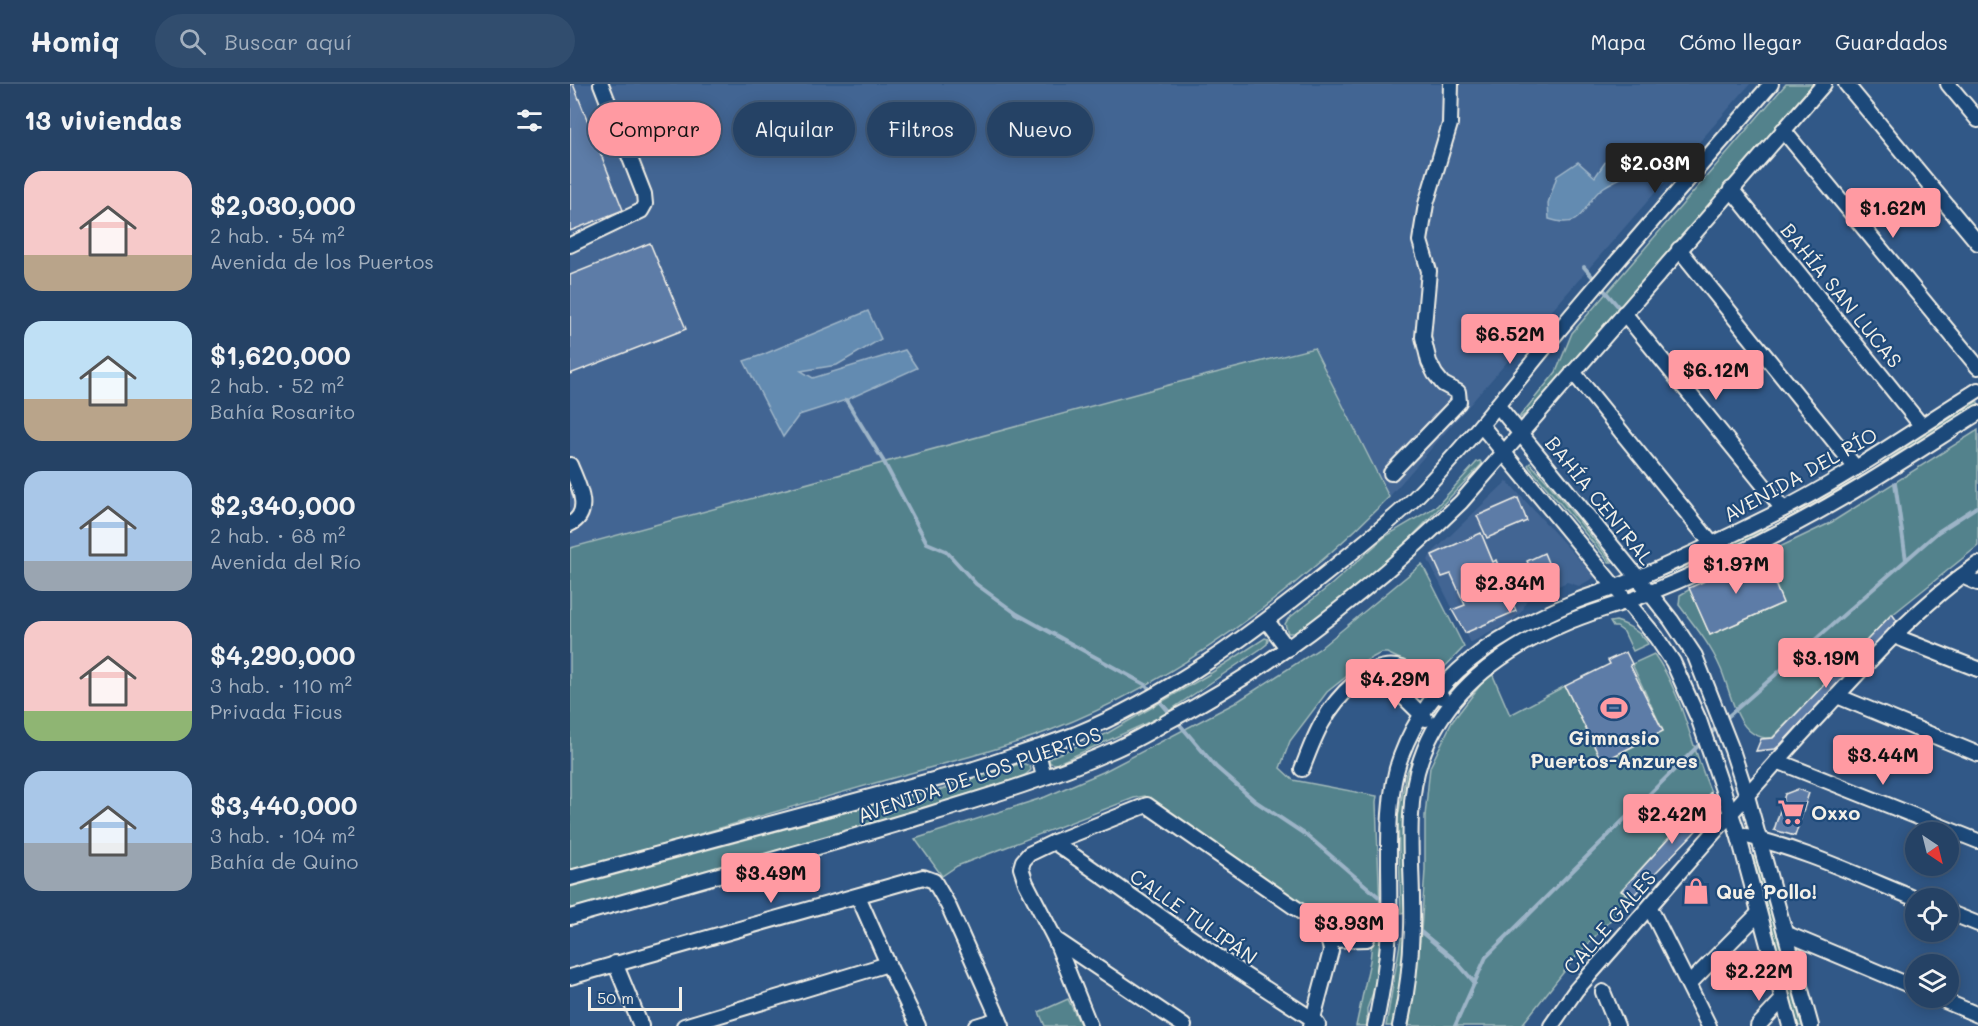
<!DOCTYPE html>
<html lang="es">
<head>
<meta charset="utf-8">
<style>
	:root { --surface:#254265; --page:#314d6e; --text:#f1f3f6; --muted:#a3b0bf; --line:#425b79; --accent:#ff9aa2 }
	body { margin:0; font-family:Mali,sans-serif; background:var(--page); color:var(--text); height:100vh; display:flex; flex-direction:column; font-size:22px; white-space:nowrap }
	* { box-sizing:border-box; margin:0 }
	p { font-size:20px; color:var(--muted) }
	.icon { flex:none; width:33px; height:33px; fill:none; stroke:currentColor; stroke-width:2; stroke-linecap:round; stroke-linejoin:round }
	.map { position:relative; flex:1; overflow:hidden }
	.details { display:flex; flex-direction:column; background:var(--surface); width:570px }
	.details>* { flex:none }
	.guide { position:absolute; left:18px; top:18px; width:570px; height:54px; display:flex; gap:12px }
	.needle { width:39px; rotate:145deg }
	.fabs { position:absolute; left:1335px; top:738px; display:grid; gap:12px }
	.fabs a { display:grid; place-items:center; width:54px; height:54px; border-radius:50%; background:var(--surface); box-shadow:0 3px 15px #0003,0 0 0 2px var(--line); font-size:30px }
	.scale { position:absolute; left:18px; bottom:15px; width:94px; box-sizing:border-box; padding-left:6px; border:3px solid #f4f1e8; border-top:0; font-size:16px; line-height:21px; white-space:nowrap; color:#f4f1e8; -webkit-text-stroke:4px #1f4a7a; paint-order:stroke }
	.price { position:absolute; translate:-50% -51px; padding:0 14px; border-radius:6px; background:var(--accent); color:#111; font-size:20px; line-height:39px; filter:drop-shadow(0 2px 3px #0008) }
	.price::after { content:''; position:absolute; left:50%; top:36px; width:18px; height:14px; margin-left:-9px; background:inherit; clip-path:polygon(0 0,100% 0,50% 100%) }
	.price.on { background:#222; color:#fff }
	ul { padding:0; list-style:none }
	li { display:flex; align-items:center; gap:18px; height:150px; padding:0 24px }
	li span { display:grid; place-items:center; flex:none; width:168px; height:120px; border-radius:18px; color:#555 }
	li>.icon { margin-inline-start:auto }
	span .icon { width:72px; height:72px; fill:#fffc; stroke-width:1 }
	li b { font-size:26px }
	h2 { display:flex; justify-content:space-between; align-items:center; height:72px; padding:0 24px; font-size:26px }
	.pill { padding:0 21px; border-radius:27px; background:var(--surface); box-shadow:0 3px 15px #0003,0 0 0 2px var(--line); font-size:21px; line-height:54px }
	.pill.on { background:var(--accent); color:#111 }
	header { display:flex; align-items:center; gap:36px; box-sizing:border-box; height:84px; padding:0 30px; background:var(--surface); border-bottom:2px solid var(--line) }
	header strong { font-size:28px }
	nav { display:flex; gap:33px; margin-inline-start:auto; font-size:21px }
	.search { width:420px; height:54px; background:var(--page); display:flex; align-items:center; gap:15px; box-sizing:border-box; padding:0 21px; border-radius:33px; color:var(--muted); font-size:22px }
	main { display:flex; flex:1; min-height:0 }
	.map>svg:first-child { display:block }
</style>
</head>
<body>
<header>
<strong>Homiq</strong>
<div class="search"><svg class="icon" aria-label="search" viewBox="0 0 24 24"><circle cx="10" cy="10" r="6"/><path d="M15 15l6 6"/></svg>Buscar aquí</div>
<nav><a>Mapa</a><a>Cómo llegar</a><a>Guardados</a></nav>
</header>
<main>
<section class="details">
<h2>13 viviendas<svg class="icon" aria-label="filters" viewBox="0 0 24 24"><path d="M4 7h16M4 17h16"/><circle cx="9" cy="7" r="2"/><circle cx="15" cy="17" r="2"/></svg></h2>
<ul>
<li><span style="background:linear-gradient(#f6c9c9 70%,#b9a48a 0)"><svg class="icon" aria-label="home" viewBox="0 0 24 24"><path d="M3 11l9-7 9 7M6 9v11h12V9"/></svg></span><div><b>$2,030,000</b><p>2 hab. · 54 m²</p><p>Avenida de los Puertos</p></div></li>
<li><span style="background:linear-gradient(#bfe0f5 65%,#b9a48a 0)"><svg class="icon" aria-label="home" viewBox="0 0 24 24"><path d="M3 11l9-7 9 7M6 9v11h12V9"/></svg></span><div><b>$1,620,000</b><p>2 hab. · 52 m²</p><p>Bahía Rosarito</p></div></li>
<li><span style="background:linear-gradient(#a9c7e8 75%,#9aa5b1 0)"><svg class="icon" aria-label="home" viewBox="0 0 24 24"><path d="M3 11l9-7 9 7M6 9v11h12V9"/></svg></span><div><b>$2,340,000</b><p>2 hab. · 68 m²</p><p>Avenida del Río</p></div></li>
<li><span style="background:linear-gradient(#f6c9c9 75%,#8fb573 0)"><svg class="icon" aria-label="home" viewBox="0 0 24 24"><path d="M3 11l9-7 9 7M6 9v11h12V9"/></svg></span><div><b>$4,290,000</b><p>3 hab. · 110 m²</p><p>Privada Ficus</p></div></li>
<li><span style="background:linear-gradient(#a9c7e8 60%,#9aa5b1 0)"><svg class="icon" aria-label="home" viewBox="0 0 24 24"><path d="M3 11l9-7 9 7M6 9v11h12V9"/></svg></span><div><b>$3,440,000</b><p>3 hab. · 104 m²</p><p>Bahía de Quino</p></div></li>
</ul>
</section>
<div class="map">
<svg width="1408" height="942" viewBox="0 0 1408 942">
	<rect width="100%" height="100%" fill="#315887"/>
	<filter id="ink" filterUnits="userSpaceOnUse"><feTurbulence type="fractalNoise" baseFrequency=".0167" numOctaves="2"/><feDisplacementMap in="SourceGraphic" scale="12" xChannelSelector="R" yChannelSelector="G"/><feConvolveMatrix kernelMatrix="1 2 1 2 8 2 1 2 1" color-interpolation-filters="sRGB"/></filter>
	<g filter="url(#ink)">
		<g fill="#426593">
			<polygon points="0,0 1180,0 819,413 743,264 691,276 0,464"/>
			<polygon points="937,397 1025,493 1009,502 997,498 956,517 953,526 942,537 900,559 858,476 861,470"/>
		</g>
		<g fill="#52828c" stroke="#a3baba" stroke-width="1.5">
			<polygon points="1216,0 1243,0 962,325 950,334 950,332 986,288 1002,249"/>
			<path d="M744,264L819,413C727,507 604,599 481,646C424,668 363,682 305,699C203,728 101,758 0,788V464L606,299Z"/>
			<polygon points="1406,318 1408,318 1408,323 1307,388 1212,441 1210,439 1303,386 1343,358"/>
			<path d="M1408,346V462L1322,531L1202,654C1165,656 1162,608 1150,583C1140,560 1124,541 1109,521L1110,511L1120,505L1140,551L1213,519L1193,471L1262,438Z"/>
			<polygon points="910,377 912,380 828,467 753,530 726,549 718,549 715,540 718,535 762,500 816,452 867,422 907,378"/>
			<polygon points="960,379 979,400 1042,478 1039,478 960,384 958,381"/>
			<polygon points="1198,444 1196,449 1095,491 1095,488"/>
			<polygon points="852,480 894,563 863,595 855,594 830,575 817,569 811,569 796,577 757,608 720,657 710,684 723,696 807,712 806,718 810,823 809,850 815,850 813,881 797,925 797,942 786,942 800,877 803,850 768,848 575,712 564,714 387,782 372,792 345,755 475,713 533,688 665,619 749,565"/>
			<path d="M1046,537C1057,540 1073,550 1078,560L1063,567L1054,548L1047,543H1043L1040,538Z"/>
			<polygon points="695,554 698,555 697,560 692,564 590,633 486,680 480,679 479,676 481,673 536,650 638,591"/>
			<path d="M1084,570C1113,610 1121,663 1141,708L1051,806L1062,813L1004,875L951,942H839L851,848L855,786V732L860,683L882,638L921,587L940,631L995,602L1033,678L1093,647L1062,580Z"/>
			<polygon points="854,648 835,828 831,829 828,733 836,690"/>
			<polygon points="452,679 460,682 461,686 455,691 442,696 258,753 143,784 0,826 0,803 318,717 373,705"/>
			<polygon points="1183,772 1186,774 1232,942 1228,942"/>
			<polygon points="833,853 835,854 834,883 824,942 816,942 831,854"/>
			<polygon points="498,915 511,942 475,942 469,928"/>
		</g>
		<g fill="#638bb1" stroke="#9db4c7" stroke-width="1.5">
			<path d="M1047,61L1072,62L1073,84C1060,90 1046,95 1034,103C1012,117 1017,148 979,135L978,119L987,92L1008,78L1025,93Z"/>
			<polygon points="298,227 311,255 267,281 231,287 243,294 335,266 347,284 276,316 229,331 213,353 174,277 192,271"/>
		</g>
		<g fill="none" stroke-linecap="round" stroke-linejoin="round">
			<g stroke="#9db4c7" stroke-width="4">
				<polyline points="1014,183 1053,228"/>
				<polyline points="276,316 314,378 357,459 376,467 406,500 447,530 576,601 646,683 685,717 739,753 810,814"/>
				<polyline points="1325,399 1336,476"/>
				<polyline points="1154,636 1368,448 1408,422"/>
				<polyline points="1137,653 1149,641"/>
				<polyline points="851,848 885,876 905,899"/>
				<polyline points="885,942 916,873 1132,658"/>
			</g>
		</g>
		<g fill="#5d7ba7" stroke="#f4f1e8" stroke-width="1.5">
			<polygon points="0,0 3,0 53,126 0,147"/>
			<polygon points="80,159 116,245 0,290 0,191"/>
			<polygon points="948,414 957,437 917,454 907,432"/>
			<polygon points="911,449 923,478 926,476 946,527 895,549 882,526 895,521 881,490 872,493 862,471"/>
			<polygon points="974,469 984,493 967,500 957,477"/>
			<polygon points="1193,471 1213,519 1140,551 1119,504"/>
			<polygon points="1322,530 1327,537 1210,661 1205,665 1186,667 1191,655 1203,654"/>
			<polygon points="1056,568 1062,580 1060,581 1093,647 1032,678 995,602 1040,580 1038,576"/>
			<polygon points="1228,705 1239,709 1225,752 1204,746 1215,710"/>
			<polygon points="1141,708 1146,725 1122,751 1062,813 1051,807"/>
		</g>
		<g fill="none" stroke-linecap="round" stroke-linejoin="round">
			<defs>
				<g id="minor">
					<polyline points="1276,0 1408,159"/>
					<polyline points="1378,0 1408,36"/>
					<polyline points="1213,46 1408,283"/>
					<polyline points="1161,105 1351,341"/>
					<polyline points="0,161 71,127 75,120 74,110 31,0"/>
					<polyline points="1109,165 1286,384"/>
					<polyline points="1054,229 1213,425"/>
					<polyline points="1003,288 1142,460"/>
					<polyline points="928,322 1068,494 1101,536 1125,572 1162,666 1177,712 1241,942"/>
					<polyline points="911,341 1086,553 1103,578 1129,636 1168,750 1220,942"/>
					<path d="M0,381C7,399 24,428 0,440"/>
					<polyline points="821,389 889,318 888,308 873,300 865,290 859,278 853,253 859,187 850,157 856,120 880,40 881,0"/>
					<polyline points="1392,492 1408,499"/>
					<polyline points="697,537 718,565"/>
					<polyline points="1324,552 1408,585"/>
					<polyline points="806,586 856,635"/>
					<polyline points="1267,612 1408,670"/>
					<polyline points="467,664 474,693"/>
					<polyline points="1207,677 1408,757"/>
					<path d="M732,685C738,670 744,653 752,639C766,614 799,575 831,584C846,589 861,602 872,613"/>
					<path d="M1168,750C1230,764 1287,791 1346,815"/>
					<polyline points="484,758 670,888 744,936 748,941"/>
					<path d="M0,794L404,685C438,674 472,663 506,650C598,612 681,550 758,488C786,465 814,443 840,419C896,363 944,300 994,240C1062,159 1132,80 1201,0"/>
					<polyline points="288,812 318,880 348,942"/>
					<polyline points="1080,824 1139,942"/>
					<polyline points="1378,828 1408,840"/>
					<path d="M0,833C113,801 226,770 337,737C406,716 476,696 541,667C560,659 577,649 595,639C705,582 802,505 891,418L1254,0"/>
					<polyline points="1215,849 1346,904"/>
					<polyline points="485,855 614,942"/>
					<polyline points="760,856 797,855"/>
					<polyline points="45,879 71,942"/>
					<polyline points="0,893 353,793 364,797 378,821 432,942"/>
					<polyline points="1119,900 1189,829"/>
					<polyline points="1033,908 1047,942"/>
					<polyline points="1368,914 1408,931"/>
					<polyline points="114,942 318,880"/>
					<polyline points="406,942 429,935"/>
					<path d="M520,942L485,855L456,799L451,784L453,777L459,770L484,758L577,721L740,834C751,844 759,852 761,867L741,942"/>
					<path d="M805,942C812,909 818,874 819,841C821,789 813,719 831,672C861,591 927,550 1004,518C1020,511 1037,507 1054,500C1103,479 1152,456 1200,432C1273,396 1339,349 1408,306"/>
					<path d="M830,942C837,910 841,876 842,844C844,791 833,725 851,675C875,606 933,565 998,538C1021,528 1045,522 1069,513C1117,494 1165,472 1210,448C1279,413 1343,370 1408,329"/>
					<path d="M981,942L1006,906C1089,813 1168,718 1253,627C1301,575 1349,521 1408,480"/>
					<polyline points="1188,942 1212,916"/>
				</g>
			</defs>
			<use href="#minor" stroke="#f4f1e8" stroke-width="18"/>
			<use href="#minor" stroke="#1f4a7a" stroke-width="14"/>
		</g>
	</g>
	<defs>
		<symbol id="stadium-bare" viewBox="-9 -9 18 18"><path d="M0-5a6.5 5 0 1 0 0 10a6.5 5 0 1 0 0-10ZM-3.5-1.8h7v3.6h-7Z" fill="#ff9aa2" stroke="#1f4a7a" stroke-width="2.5" paint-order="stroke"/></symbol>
		<symbol id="supermarket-bare" viewBox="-9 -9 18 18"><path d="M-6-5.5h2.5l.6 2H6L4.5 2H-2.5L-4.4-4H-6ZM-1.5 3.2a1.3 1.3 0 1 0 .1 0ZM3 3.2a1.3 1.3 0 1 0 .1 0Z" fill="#ff9aa2" stroke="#1f4a7a" stroke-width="2.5" paint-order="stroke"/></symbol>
		<symbol id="shop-bare" viewBox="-9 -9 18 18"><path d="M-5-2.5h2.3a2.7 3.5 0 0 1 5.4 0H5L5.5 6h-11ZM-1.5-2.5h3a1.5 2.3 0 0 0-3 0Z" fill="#ff9aa2" stroke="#1f4a7a" stroke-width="2.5" paint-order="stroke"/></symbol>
	</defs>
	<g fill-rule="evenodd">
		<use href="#stadium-bare" x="1025" y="605" width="38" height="38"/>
		<use href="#supermarket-bare" x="1202" y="709" width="38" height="38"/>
		<use href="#shop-bare" x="1107" y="788" width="38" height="38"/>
	</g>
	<g text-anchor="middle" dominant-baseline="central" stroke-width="4.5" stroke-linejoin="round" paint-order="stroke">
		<g font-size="20" fill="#f4f1e8" stroke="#1f4a7a">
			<text transform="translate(1272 211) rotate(51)">BAHÍA SAN LUCAS</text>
			<text transform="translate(1230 390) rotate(-29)">AVENIDA DEL RÍO</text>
			<text transform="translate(1030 416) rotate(51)">BAHÍA CENTRAL</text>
			<text transform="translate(409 690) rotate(-19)">AVENIDA DE LOS PUERTOS</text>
			<text transform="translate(624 832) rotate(35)">CALLE TULIPÁN</text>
			<text transform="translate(1039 838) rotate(-49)">CALLE GALES</text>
		</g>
		<g font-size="20" font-weight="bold" fill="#f4f1e8" stroke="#1f4a7a" text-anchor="start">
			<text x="1044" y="653" text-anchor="middle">Gimnasio<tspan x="1044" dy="23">Puertos-Anzures</tspan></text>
			<text x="1241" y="728">Oxxo</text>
			<text x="1146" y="807">Qué Pollo!</text>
		</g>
	</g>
</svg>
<div class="fabs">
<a><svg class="needle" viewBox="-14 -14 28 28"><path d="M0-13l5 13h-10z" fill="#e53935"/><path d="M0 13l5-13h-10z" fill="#a3b0bf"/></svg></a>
<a><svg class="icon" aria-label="locate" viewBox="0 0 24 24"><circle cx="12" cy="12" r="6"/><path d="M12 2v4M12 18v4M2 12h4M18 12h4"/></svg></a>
<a><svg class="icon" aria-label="layers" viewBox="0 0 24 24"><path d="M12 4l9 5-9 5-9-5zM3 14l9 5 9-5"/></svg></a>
</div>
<div class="scale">50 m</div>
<b class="price on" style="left:1085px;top:110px">$2.03M</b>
<b class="price" style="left:1323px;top:155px">$1.62M</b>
<b class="price" style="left:940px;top:281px">$6.52M</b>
<b class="price" style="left:1146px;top:317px">$6.12M</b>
<b class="price" style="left:1166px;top:511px">$1.97M</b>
<b class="price" style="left:940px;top:530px">$2.34M</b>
<b class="price" style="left:1256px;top:605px">$3.19M</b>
<b class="price" style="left:825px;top:626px">$4.29M</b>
<b class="price" style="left:1313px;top:702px">$3.44M</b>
<b class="price" style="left:1102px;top:761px">$2.42M</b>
<b class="price" style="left:201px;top:820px">$3.49M</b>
<b class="price" style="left:779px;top:870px">$3.93M</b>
<b class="price" style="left:1189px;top:918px">$2.22M</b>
<div class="guide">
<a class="pill on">Comprar</a>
<a class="pill">Alquilar</a>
<a class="pill">Filtros</a>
<a class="pill">Nuevo</a>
</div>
</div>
</main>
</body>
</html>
